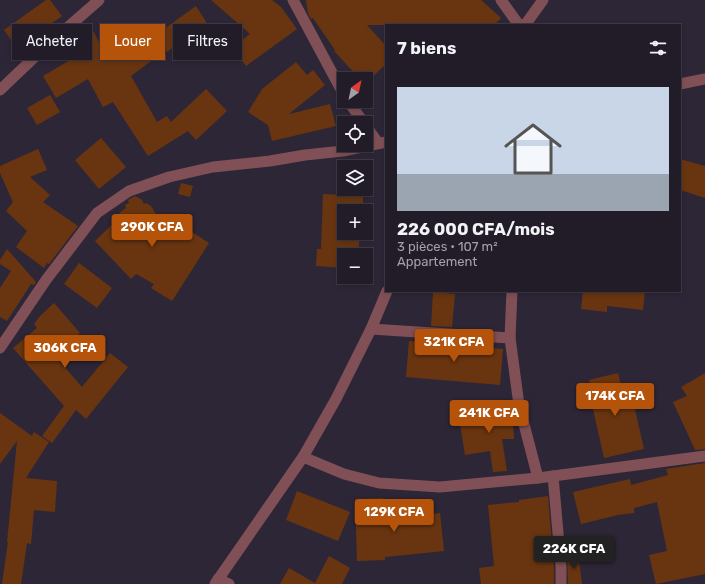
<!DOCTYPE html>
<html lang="fr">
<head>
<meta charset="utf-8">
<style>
	:root { --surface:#221c29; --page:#2e2935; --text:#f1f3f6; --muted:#a2a1a8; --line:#3f3a46; --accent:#b45309 }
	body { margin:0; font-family:Rubik,sans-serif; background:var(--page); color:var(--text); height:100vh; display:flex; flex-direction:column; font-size:15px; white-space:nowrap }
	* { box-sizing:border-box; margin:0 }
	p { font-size:13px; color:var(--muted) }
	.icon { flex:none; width:22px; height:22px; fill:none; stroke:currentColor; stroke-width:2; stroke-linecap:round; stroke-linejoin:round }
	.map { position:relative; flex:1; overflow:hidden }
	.sheet { position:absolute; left:385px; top:24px; width:296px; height:268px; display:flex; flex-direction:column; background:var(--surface); border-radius:0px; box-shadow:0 2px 6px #0003,0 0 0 1px var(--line) }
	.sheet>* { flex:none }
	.top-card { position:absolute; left:12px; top:24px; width:313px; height:36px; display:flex; gap:8px }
	.needle { width:26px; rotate:33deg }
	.controls { position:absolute; left:337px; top:72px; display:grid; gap:8px }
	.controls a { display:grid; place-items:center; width:36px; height:36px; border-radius:0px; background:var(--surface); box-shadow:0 2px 6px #0003,0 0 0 1px var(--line); font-size:20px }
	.price { position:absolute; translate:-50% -34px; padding:0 9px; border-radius:4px; background:var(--accent); color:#fff; font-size:13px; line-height:26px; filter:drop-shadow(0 1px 2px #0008) }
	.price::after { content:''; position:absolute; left:50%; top:24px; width:12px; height:9px; margin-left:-6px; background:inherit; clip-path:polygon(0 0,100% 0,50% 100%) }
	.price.on { background:#222; color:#fff }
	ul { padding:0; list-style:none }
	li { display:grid; align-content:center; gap:8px; height:212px; padding:0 12px }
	li span { display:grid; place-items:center; height:124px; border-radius:0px; color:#555 }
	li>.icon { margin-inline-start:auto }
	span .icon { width:72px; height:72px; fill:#fffc; stroke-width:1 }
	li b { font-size:17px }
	h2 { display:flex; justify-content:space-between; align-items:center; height:48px; padding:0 12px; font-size:17px }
	.pill { padding:0 14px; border-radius:0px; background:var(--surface); box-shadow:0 2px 6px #0003,0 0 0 1px var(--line); font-size:14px; line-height:36px }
	.pill.on { background:var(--accent); color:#fff }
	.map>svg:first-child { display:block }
</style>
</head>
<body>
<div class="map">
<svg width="705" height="584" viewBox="0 0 705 584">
	<rect width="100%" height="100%" fill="#2d2637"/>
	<g fill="#693510">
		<polygon points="46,0 50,0 62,16 17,48 4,30"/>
		<polygon points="211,0 272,0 281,7 297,29 246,66 232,47 250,34"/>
		<polygon points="306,0 481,0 501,18 494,25 367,25 386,46 386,64 370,79 360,79 334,51 335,50 313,18 311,19 308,13"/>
		<polygon points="196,6 215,36 187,55 179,43 167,52 166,50 131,76 157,122 167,116 171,122 206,89 227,111 196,140 188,131 148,156 113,102 103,107 88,79 56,98 43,76 77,56 70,44 94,32 108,61 148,31 153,37"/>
		<polygon points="296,62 307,75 313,70 325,85 289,114 330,104 336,126 272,141 268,125 248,112 262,89"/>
		<polygon points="50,95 60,112 37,125 27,108"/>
		<polygon points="101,138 126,167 99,189 75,160"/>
		<polygon points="38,149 47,170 30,177 50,195 43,202 78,226 49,264 47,263 44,268 16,247 27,231 6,211 13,202 0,173 0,166"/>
		<polygon points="680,159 705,166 705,198 680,190"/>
		<polygon points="181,183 193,186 190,197 178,194"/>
		<polygon points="323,194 363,196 363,211 344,211 344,233 360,233 358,255 344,255 344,268 316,266 317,249 321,249"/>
		<polygon points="135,196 142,200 144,204 146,203 151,206 160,221 165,216 185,235 189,230 209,243 172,301 151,288 154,284 136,274 131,279 95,241 121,216 119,213 126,208 125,205 129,203 128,200"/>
		<polygon points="7,249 36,282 34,285 31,284 7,321 0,317 0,288 11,271 0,264 0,260"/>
		<polygon points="79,263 112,288 97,308 64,284"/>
		<polygon points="583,291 645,291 643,310 607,306 607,312 581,309"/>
		<polygon points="433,292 455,294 452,327 431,326"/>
		<polygon points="54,303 80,333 54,355 82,387 110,353 128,367 86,419 76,410 52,443 42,436 64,406 13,348 37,328 34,324 40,316"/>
		<polygon points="430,340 451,341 451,345 503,349 500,385 406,377 409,341 430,343"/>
		<polygon points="618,373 623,393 631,392 644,449 604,458 591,400 594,400 589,380"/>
		<polygon points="705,373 705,449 695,450 673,402 687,396 681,387"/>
		<polygon points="512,404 514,439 502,439 507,471 493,472 490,451 465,455 459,418 487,414 487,405"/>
		<polygon points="0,413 32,436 34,432 49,442 26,478 57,481 55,512 34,510 31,544 27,543 21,584 2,584 8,542 7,542 17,441 0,464"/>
		<polygon points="705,463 705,574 656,584 649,555 667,551 657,502 634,508 634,513 618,515 581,524 573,492 630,479 631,485 668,475 666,469"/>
		<polygon points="297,491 350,512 338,541 286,520"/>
		<polygon points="548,496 554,567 554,584 481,584 479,568 494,566 488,505 519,502 519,500"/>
		<polygon points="383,498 384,519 440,513 444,551 385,557 385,560 357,561 355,499"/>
		<polygon points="578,553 582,584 568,584 567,555"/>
		<polygon points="329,556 350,568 342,584 280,584 289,568 315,583"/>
	</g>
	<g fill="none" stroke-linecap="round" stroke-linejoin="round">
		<g stroke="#815057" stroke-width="11">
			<polyline points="293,0 344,95"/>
			<polyline points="501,0 519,25"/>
			<polyline points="525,25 543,0"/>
			<polyline points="680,84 705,79"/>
			<polyline points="0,90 43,49 99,0"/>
			<polyline points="348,101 364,123"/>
			<polyline points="366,126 378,143"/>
			<polyline points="512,291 510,338 519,405 538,478"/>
			<polyline points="371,329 510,338"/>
			<polyline points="0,348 46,280 97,213 129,191 169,177 213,167 270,161 305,155 343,151 386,142"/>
			<polyline points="303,457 344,474 379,483 440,487 538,478 705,456"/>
			<polyline points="553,476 561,567 561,584"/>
			<polyline points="218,579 229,584"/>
			<polyline points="215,584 303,457 336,399 371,329 387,291"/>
		</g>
	</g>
</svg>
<div class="controls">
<a><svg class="needle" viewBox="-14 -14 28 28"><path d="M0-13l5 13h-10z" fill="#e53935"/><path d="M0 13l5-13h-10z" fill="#a2a1a8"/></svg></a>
<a><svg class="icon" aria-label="locate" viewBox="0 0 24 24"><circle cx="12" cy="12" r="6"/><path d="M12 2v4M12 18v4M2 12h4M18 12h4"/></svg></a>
<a><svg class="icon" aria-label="layers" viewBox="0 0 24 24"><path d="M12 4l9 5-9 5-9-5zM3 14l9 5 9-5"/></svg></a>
<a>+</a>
<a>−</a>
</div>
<b class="price" style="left:152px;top:248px">290K CFA</b>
<b class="price" style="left:454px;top:363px">321K CFA</b>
<b class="price" style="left:65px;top:369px">306K CFA</b>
<b class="price" style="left:615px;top:417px">174K CFA</b>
<b class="price" style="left:489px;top:434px">241K CFA</b>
<b class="price" style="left:394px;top:533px">129K CFA</b>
<b class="price on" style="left:574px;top:570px">226K CFA</b>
<div class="top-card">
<a class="pill">Acheter</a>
<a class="pill on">Louer</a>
<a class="pill">Filtres</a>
</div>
<section class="sheet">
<h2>7 biens<svg class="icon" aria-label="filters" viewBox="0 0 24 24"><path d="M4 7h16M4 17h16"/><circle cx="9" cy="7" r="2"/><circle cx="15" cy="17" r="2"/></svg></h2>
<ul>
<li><span style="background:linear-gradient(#c9d6e8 70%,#9aa5b1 0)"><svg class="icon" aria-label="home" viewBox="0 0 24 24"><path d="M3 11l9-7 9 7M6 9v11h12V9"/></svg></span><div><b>226 000 CFA/mois</b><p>3 pièces · 107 m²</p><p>Appartement</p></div></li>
</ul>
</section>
</div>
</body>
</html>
